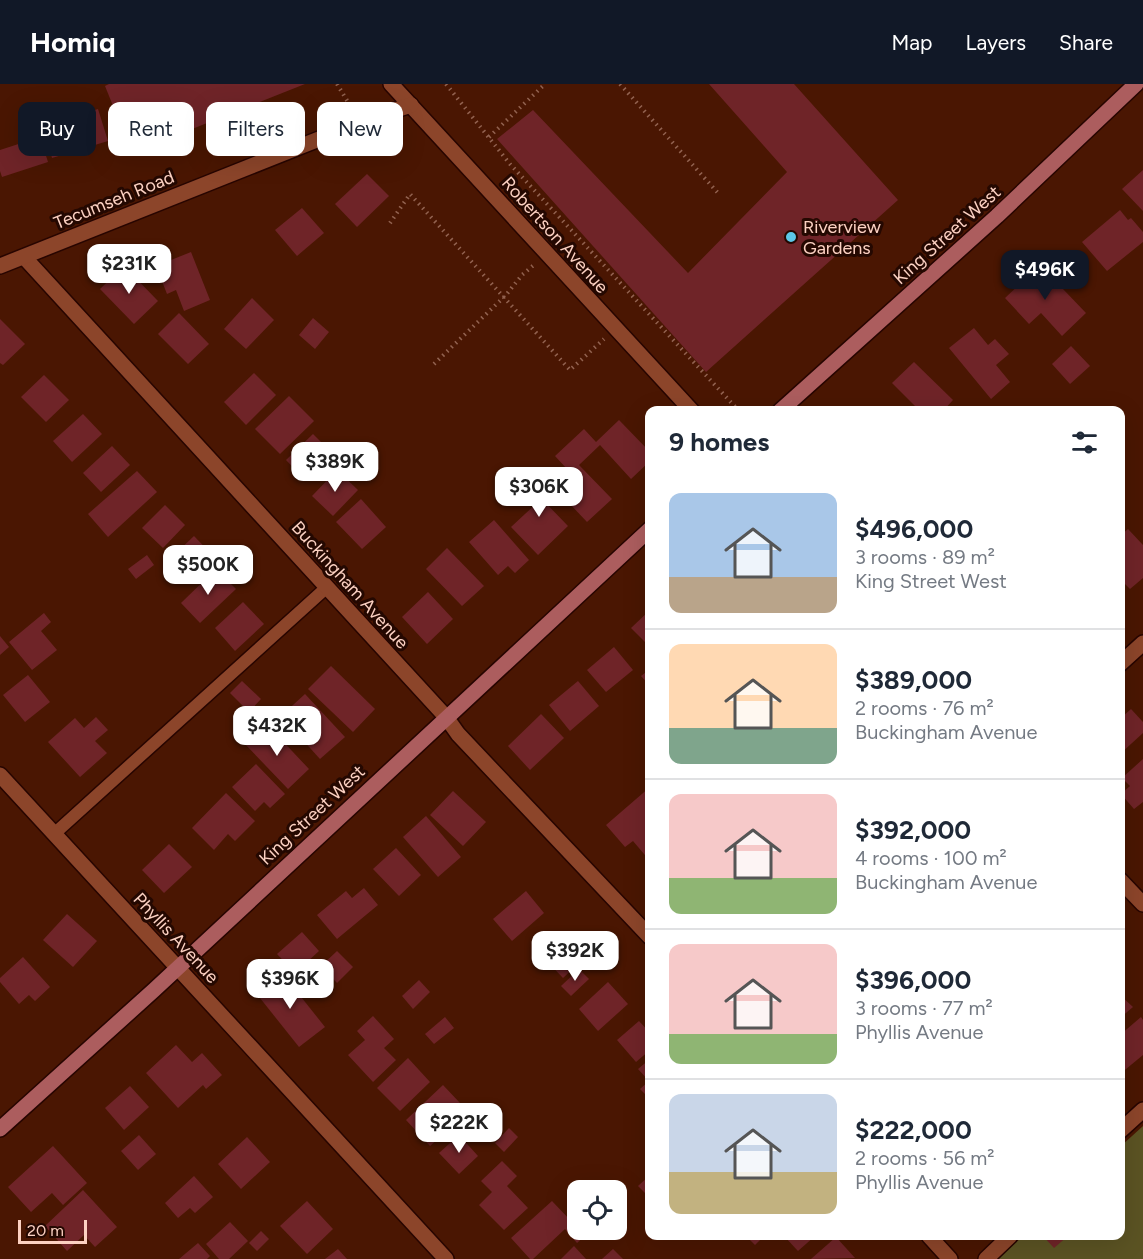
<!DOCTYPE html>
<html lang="en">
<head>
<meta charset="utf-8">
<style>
	:root { --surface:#fff; --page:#f6f6f7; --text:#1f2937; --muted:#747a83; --line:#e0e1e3; --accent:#111827 }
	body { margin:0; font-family:Figtree,sans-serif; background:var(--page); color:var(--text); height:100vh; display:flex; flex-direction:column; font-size:22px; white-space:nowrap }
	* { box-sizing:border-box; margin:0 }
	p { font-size:20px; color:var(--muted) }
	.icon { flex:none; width:33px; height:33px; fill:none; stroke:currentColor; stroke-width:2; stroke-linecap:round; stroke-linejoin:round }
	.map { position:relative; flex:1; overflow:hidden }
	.details { position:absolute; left:645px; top:322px; width:480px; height:834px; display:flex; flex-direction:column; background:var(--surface); border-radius:12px; box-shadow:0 6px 24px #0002 }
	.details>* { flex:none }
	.guide { position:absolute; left:18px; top:18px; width:537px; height:54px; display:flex; gap:12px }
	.tools { position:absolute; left:567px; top:1096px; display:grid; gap:12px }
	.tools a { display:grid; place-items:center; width:60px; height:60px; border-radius:12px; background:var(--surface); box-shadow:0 6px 24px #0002; font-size:30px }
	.scale { position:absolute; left:18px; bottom:15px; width:69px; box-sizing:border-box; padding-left:6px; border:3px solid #fcd1c2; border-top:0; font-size:16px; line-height:21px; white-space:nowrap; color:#fcd1c2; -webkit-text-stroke:4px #240801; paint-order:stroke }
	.price { position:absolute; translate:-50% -51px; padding:0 14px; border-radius:12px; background:#fff; color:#222; font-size:20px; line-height:39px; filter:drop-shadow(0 2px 3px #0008) }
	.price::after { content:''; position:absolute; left:50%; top:36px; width:18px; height:14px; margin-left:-9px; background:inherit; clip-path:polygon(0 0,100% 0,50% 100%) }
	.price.selected { background:var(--accent); color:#fff }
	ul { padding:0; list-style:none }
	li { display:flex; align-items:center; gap:18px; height:150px; padding:0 24px }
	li+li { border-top:2px solid var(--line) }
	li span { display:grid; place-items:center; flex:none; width:168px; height:120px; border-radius:12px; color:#555 }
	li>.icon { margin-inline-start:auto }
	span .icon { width:72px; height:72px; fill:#fffc; stroke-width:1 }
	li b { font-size:26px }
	h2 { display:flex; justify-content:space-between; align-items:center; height:72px; padding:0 24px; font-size:26px }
	.tag { padding:0 21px; border-radius:12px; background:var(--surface); box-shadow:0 6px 24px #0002; font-size:21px; line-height:54px }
	.tag.selected { background:var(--accent); color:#fff }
	header { display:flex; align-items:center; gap:36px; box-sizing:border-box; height:84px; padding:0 30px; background:var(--accent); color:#fff }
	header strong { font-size:28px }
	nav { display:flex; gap:33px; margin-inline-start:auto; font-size:21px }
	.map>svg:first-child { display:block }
</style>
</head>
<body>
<header>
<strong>Homiq</strong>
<nav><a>Map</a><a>Layers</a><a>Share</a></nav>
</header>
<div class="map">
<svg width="1143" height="1175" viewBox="0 0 1143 1175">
	<rect width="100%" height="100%" fill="#4a1602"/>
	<polygon fill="#5b5323" points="1143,1042 1143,1175 997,1175 1023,1152 1120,1152 1121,1062"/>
	<g fill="#6f2428">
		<polygon points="109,0 305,0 132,69 105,2"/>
		<polygon points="709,0 794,0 898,116 706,288 497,55 533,26 688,189 787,88"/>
		<polygon points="98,25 108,57 52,74 43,42"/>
		<polygon points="40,53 48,78 2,93 0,87 0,66"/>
		<polygon points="1143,86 1143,127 1122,105"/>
		<polygon points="367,90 389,112 357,143 335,120"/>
		<polygon points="302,124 324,149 297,172 275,146"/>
		<polygon points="1120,126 1128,136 1131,134 1143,148 1143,158 1107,187 1082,158"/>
		<polygon points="191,168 210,216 184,227 176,206 167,210 156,182"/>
		<polygon points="1040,181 1086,229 1062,252 1041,229 1029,240 1005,214"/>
		<polygon points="124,182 158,217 134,240 100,205"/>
		<polygon points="252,214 274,236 246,265 224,245"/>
		<polygon points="179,229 209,260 188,280 158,250"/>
		<polygon points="313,234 329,248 315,265 299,251"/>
		<polygon points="0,235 25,260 3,281 0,279"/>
		<polygon points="974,244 988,261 995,255 1009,270 996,281 1010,298 991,315 949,264"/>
		<polygon points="1071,262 1090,282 1070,300 1052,280"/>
		<polygon points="914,278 953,316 943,327 920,327 892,299"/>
		<polygon points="254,289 276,311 246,341 224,318"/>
		<polygon points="44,291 69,316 46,338 21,313"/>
		<polygon points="289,312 314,337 280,370 255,345"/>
		<polygon points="83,330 102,350 72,378 53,357"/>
		<polygon points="619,336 650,368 650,377 631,395 600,361 579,381 612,415 587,438 551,400 567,385 555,372 584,345 596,358"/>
		<polygon points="313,350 334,371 306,397 286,376"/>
		<polygon points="112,362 130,381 101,408 83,389"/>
		<polygon points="337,386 358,406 333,432 312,412"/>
		<polygon points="535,386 551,402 539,412 568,442 538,471 511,443 539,417 521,399"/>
		<polygon points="137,387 157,408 108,453 88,430"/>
		<polygon points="361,415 386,443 362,465 336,438"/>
		<polygon points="165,421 185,441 163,464 142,444"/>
		<polygon points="494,436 529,476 515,489 508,482 498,491 469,458"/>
		<polygon points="1128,445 1143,461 1143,494 1130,505 1120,495 1120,452"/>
		<polygon points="194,452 218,477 197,497 173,472"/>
		<polygon points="447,464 484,502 462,522 426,485"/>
		<polygon points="147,471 154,481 136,495 128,485"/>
		<polygon points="216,485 236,505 200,539 181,519"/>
		<polygon points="428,508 453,535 427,560 402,533"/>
		<polygon points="243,518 264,540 235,567 215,544"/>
		<polygon points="650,526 650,563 631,544"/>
		<polygon points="44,529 51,538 41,547 57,566 32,586 9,558"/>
		<polygon points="0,552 9,563 0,571"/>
		<polygon points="614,563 633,586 606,608 587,586"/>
		<polygon points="331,582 375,625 353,648 308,605"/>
		<polygon points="650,585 650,602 641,592"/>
		<polygon points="28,591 50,618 25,638 3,611"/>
		<polygon points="242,597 261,615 249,628 230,609"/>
		<polygon points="578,597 599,622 570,647 549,621"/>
		<polygon points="305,610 345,653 320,675 281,632"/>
		<polygon points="1131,625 1143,638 1143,649 1120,670 1120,635"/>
		<polygon points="541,630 564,654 530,686 508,662"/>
		<polygon points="96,633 108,646 95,657 107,669 80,693 48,658 75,634 84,644"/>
		<polygon points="257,644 269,656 276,650 309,685 288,705 243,658"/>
		<polygon points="1143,675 1143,718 1134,725 1121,710 1130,702 1122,694"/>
		<polygon points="256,680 285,710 270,724 264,718 255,727 232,703"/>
		<polygon points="650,703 650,777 633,757 625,763 606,741"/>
		<polygon points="453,707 486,738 463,762 430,731"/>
		<polygon points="226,709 255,737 235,757 228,750 214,766 192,744"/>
		<polygon points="426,732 461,773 438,793 403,753"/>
		<polygon points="169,760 192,783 164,809 142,786"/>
		<polygon points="396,764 421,791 399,812 373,785"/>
		<polygon points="364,804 378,821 337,855 317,831 346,807 352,814"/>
		<polygon points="526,807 544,829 512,857 493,835"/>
		<polygon points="67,830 97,857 73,883 43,856"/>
		<polygon points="302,848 319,867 295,889 277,870"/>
		<polygon points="565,857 583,875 563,894 545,875"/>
		<polygon points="337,867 353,883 337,899 321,882"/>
		<polygon points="23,873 50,903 35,917 29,911 19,920 0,898 0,894"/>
		<polygon points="579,885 589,895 571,912 561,902"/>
		<polygon points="282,889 325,943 299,963 256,909"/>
		<polygon points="419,896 430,908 413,925 402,912"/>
		<polygon points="608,898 628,920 598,947 579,925"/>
		<polygon points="1120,911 1133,923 1120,934"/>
		<polygon points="373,932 394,955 384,964 396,976 373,998 348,971 365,956 357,947"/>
		<polygon points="445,933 454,944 434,960 425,950"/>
		<polygon points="1141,933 1143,936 1143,971 1120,990 1120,951"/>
		<polygon points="639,937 650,949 650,966 636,978 617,956"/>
		<polygon points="176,961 192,978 202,969 222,991 206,1005 203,1001 178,1024 146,989"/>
		<polygon points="408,974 430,998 400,1027 377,1004"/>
		<polygon points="650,975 650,1015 640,1005 649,997 638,985"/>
		<polygon points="443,1001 460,1019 440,1037 448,1046 430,1062 406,1036"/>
		<polygon points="130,1002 149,1023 124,1046 105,1024"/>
		<polygon points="509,1044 518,1053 504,1068 495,1059"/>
		<polygon points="139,1051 156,1070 138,1086 121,1067"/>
		<polygon points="459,1051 478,1072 459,1090 439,1069"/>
		<polygon points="247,1053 270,1078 241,1105 218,1080"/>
		<polygon points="53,1062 87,1099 63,1121 52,1109 31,1128 8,1103"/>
		<polygon points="502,1077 517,1092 507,1102 528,1124 504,1146 479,1121 492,1108 481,1097"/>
		<polygon points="650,1091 650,1114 638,1102"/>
		<polygon points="194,1092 213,1113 195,1129 190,1124 178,1134 165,1119"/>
		<polygon points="83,1106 117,1143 95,1163 84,1151 67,1167 45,1142"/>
		<polygon points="307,1117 333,1145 307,1170 280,1142"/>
		<polygon points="552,1117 571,1137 578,1131 578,1146 591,1146 577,1159 565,1145 533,1175 530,1175 511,1154"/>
		<polygon points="230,1138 248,1157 229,1175 219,1175 206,1160"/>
		<polygon points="261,1147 269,1155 257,1167 249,1159"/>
		<polygon points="746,1152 764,1152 755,1161"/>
		<polygon points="784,1152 815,1152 798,1167"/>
		<polygon points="1043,1152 1068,1152 1054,1164"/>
		<polygon points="836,1153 855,1174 811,1175"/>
		<polygon points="198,1159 210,1172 207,1175 179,1175"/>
		<polygon points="574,1162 586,1175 561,1175"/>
		<polygon points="338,1165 347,1175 325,1175"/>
		<polygon points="613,1165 623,1175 602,1175"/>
	</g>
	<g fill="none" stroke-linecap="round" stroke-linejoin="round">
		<defs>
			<polyline id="lane" points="54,750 326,504"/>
			<g id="street">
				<polyline points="391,0 692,327"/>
				<polyline points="24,173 446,633 458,650 650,853"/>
				<polyline points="0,182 377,32 411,21"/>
				<polyline points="1120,580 1143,559"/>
				<polyline points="0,691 446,1175"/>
				<polyline points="1120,796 1143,820"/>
				<polyline points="1120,1047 1143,1026"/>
				<polyline points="929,1152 950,1175"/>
				<polyline points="986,1175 1010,1152"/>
			</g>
			<g id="secondary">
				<polyline points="780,327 997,132 1136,0"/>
				<polyline points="0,1045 154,906 650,445"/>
			</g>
		</defs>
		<use href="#lane" stroke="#270500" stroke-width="15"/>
		<use href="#street" stroke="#270500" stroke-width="18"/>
		<use href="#secondary" stroke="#270500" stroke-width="18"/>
		<g stroke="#926250" stroke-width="4" stroke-dasharray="1.5 4.5" stroke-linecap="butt">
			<polyline points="337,0 351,23"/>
			<polyline points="446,0 510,80 739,327"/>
			<polyline points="620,0 718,109"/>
			<polyline points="489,53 545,0"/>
			<polyline points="390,139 410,110 570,286 604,255"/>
			<polyline points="434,280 506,211 522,191 535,180"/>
		</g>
		<use href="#lane" stroke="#8c452a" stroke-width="12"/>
		<use href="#street" stroke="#8c452a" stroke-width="15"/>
		<use href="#secondary" stroke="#ac5d5e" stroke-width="15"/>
	</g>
	<circle fill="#5cc7e8" stroke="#240801" stroke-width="2" cx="791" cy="153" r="6"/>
	<g text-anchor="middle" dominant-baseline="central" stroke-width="6" stroke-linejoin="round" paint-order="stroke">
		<g font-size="18" fill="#fcd1c2" stroke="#240801">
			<text transform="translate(114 116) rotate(-22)">Tecumseh Road</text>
			<text transform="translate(555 151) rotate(48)">Robertson Avenue</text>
			<text transform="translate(947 151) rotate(-42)">King Street West</text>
			<text transform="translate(350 501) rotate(48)">Buckingham Avenue</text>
			<text transform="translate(312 731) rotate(-43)">King Street West</text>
			<text transform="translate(176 854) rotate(47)">Phyllis Avenue</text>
		</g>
		<g font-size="18" fill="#fcd1c2" stroke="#240801" text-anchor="start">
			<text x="803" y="143">Riverview<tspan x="803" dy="21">Gardens</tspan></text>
		</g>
	</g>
</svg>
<div class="tools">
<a><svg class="icon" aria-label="locate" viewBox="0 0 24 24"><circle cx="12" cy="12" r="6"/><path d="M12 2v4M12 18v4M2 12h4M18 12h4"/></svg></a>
</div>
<div class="scale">20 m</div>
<b class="price" style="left:129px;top:211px">$231K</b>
<b class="price selected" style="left:1045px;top:217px">$496K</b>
<b class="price" style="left:335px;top:409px">$389K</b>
<b class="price" style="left:539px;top:434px">$306K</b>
<b class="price" style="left:208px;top:512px">$500K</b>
<b class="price" style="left:277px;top:673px">$432K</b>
<b class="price" style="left:575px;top:898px">$392K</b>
<b class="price" style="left:290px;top:926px">$396K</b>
<b class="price" style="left:459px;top:1070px">$222K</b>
<div class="guide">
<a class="tag selected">Buy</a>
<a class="tag">Rent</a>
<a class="tag">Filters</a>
<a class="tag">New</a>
</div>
<section class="details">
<h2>9 homes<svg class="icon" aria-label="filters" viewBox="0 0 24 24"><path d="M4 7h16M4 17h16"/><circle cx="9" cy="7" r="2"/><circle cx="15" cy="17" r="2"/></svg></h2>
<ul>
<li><span style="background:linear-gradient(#a9c7e8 70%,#b9a48a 0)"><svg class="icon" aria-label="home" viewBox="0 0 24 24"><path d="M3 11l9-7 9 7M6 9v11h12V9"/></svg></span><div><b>$496,000</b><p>3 rooms · 89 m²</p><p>King Street West</p></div></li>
<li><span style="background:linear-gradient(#ffd9b3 70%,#7fa58c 0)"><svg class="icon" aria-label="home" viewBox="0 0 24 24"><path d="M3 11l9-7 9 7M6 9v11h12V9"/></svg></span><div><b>$389,000</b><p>2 rooms · 76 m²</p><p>Buckingham Avenue</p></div></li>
<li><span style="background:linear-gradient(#f6c9c9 70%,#8fb573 0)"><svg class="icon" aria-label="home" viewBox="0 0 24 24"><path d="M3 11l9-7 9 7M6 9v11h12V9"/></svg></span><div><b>$392,000</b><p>4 rooms · 100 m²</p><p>Buckingham Avenue</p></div></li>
<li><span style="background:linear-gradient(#f6c9c9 75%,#8fb573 0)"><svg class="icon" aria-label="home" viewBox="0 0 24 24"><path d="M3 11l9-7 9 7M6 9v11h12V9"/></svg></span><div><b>$396,000</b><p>3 rooms · 77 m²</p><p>Phyllis Avenue</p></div></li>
<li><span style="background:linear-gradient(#c9d6e8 65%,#c2b280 0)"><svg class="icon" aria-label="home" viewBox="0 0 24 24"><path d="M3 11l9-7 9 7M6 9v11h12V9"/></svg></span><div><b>$222,000</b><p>2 rooms · 56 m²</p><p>Phyllis Avenue</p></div></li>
</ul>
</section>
</div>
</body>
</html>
